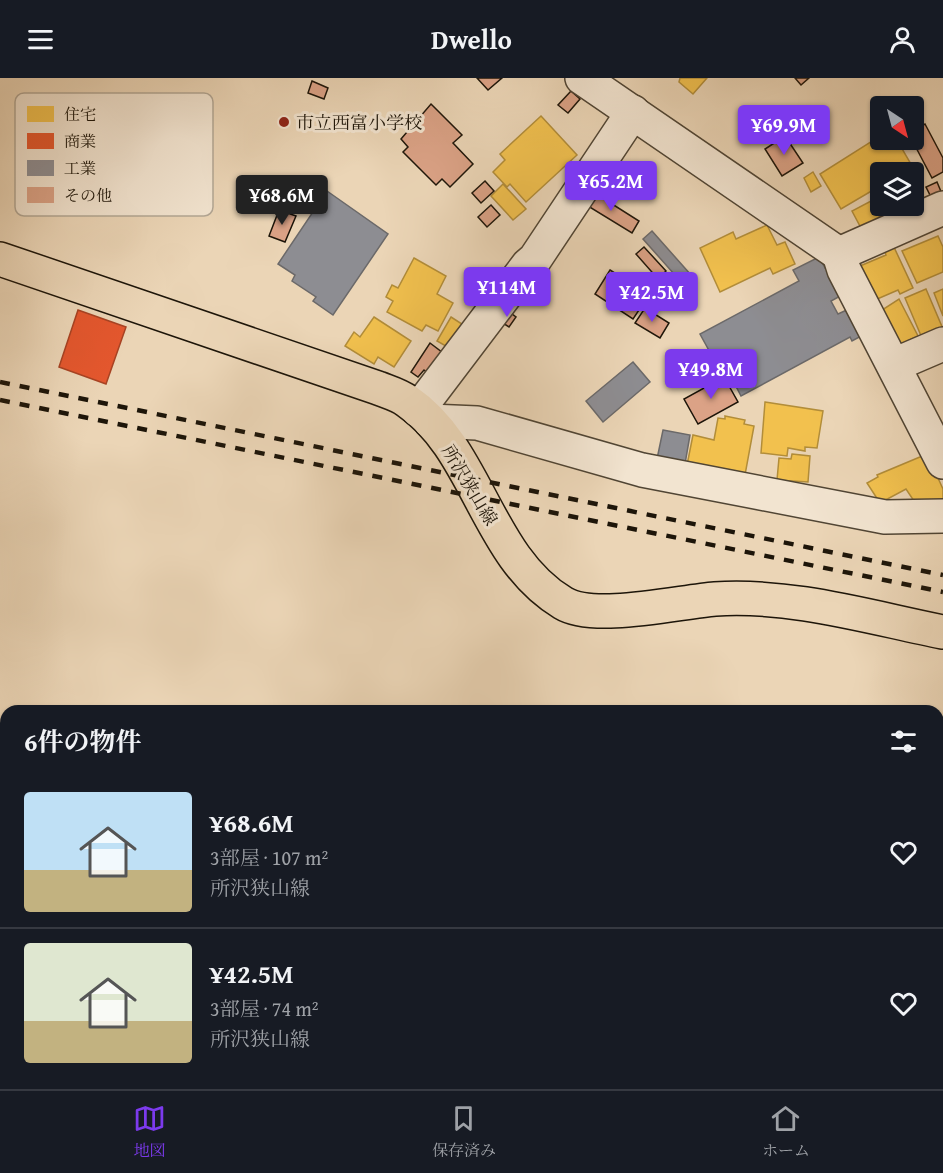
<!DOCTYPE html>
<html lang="ja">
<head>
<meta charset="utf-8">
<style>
	:root { --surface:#171b24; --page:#242831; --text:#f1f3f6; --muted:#9ea1a6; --line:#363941; --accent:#7c3aed }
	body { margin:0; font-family:"Gentium Book Plus","Noto Serif JP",serif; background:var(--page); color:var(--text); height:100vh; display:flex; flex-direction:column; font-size:22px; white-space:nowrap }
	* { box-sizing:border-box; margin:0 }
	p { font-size:20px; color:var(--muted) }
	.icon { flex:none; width:33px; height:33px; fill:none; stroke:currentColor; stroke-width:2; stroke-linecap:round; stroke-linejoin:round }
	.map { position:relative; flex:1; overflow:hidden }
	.side { position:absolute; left:0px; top:627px; width:944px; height:384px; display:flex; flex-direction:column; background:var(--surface); border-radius:18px 18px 0 0; box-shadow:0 2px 4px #0004 }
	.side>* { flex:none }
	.needle { width:39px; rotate:144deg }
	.controls { position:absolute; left:870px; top:18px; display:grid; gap:12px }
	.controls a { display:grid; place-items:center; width:54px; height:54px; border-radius:6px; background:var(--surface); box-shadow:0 2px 4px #0004; font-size:30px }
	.price { position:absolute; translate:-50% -51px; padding:0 14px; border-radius:6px; background:var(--accent); color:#fff; font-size:20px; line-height:39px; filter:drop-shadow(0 2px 3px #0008) }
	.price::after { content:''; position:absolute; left:50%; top:36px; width:18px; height:14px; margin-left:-9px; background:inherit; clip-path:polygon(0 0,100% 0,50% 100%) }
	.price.active { background:#222; color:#fff }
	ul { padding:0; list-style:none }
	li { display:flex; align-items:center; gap:18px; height:150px; padding:0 24px }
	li+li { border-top:2px solid var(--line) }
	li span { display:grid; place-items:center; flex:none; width:168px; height:120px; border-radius:6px; color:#555 }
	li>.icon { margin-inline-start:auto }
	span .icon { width:72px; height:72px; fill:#fffc; stroke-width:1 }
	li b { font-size:26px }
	h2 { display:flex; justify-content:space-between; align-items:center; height:72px; padding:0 24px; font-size:26px }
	header { display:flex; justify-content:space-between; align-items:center; height:78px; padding:0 24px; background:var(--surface); font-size:27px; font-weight:700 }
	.tabs { display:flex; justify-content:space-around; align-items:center; height:84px; border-top:2px solid var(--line); background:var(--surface); font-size:16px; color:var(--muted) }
	.tabs a { display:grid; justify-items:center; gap:3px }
	.tabs .active { color:var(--accent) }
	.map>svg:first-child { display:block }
</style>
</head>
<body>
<header><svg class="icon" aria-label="menu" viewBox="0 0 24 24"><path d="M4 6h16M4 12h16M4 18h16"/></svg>Dwello<svg class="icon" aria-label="person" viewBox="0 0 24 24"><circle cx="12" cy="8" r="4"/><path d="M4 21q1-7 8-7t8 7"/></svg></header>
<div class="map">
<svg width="943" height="1011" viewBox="0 0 943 1011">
	<rect width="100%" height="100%" fill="#ebd5b6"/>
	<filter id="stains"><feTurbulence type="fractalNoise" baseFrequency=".00333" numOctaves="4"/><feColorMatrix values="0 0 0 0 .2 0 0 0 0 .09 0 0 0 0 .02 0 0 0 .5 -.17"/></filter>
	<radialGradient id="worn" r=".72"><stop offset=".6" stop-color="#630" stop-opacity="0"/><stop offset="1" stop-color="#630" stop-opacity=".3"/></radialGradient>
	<g fill="#f2c14e" stroke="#b28d39" stroke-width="1.5">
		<polygon points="680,0 707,0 693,16 679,4"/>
		<polygon points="541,38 577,77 526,124 510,106 507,109 493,94 505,82 500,76"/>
		<polygon points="880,58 880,62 897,62 915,93 880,94 880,108 841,131 820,96"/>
		<polygon points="813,94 821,108 811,114 804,100"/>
		<polygon points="503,106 526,131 513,142 491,118"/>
		<polygon points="871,123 880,140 861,150 852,133"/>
		<polygon points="767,147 777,167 785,164 795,186 773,196 770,190 720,214 700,170 733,154 736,161"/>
		<polygon points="938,158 943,169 943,194 917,205 902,173"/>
		<polygon points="893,167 913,210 900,216 898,212 875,222 860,188 886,177 884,171"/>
		<polygon points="414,180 446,198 437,216 453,225 438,253 426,247 422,253 387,234 393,223 386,219 392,207 398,210"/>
		<polygon points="926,211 943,251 922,260 905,220"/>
		<polygon points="943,211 943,238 934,215"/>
		<polygon points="899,221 918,258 897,268 882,232"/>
		<polygon points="374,239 411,263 394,289 378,279 374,286 345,268 354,254 360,259"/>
		<polygon points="451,239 465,248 451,271 437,263"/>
		<polygon points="765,324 823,333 817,370 805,369 805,373 788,370 787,378 761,375"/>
		<polygon points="725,338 745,342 744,346 754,348 745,397 687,387 693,357 714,362 718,340 725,341"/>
		<polygon points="792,376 810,378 808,404 777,402 779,380 791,381"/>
		<polygon points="927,376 943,411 943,426 916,426 906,411 880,425 867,405 878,399 877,397"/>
	</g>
	<polygon fill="#e4572e" stroke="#a84323" stroke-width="1.5" points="78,232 126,249 106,306 59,289"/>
	<g fill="#8d8d92" stroke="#6b6969" stroke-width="1.5">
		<polygon points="327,113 388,156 333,237 313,223 316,219 292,203 295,197 278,186"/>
		<polygon points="652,153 691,197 682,205 643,161"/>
		<polygon points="819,179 825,190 828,188 844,216 831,223 838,236 851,230 865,256 852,263 850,259 741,318 729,295 723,298 700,256 799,203 793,192"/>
		<polygon points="633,284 650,304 603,344 586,323"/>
		<polygon points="663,352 690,357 685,386 657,381"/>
	</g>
	<g fill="#dba286" stroke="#1d1509" stroke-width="1.5">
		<polygon points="477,0 502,0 488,12"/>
		<polygon points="795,0 809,0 801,7"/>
		<polygon points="312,3 328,10 324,21 308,15"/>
		<polygon points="571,13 580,21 568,35 558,27"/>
		<polygon points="431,26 462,57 453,65 473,86 450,109 442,101 436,107 403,74 408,69 401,61"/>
		<polygon points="925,46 943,80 943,94 932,100 912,62 914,52"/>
		<polygon points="785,58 803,85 782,98 765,71"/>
		<polygon points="485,103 494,113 481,125 472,115"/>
		<polygon points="937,104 942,116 932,121 926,109"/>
		<polygon points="590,112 639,143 632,155 583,125"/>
		<polygon points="491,127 500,137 487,149 478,139"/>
		<polygon points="279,132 296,138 285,164 269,158"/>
		<polygon points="644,169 666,193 658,201 636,176"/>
		<polygon points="610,192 649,217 633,241 595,216"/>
		<polygon points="645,230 669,245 660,260 635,245"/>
		<polygon points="505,231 516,239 509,249 498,242"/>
		<polygon points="430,265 447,278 431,298 424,292 418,299 411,294"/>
		<polygon points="724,299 738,324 698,346 684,321"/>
	</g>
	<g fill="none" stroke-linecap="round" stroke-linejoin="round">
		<defs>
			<g id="minor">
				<polyline points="582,0 839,176"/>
				<polyline points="943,130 839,176 844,192 943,384"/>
				<polyline points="894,287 943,266"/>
				<polyline points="418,332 528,187 535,181 633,34"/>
				<polyline points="430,343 477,345 642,392 885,439 943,438"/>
			</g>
			<path id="major" d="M0,181L378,310C388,314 399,317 407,323C478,371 486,479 563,525C594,544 678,524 715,521C792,516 868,539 943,554"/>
		</defs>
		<use href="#minor" stroke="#504534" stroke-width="36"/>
		<use href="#major" stroke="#1d1509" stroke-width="36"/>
		<use href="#minor" stroke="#f2e4d0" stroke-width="33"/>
		<use href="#major" stroke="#ebd5b6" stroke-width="33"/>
		<g stroke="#1d1509" stroke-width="4.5" stroke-dasharray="10 10" stroke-linecap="butt">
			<polyline points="0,304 943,497"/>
			<polyline points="0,322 943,514"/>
		</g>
	</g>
	<circle fill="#8f2418" stroke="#f2e4d0" stroke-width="2" cx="284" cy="44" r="6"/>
	<g text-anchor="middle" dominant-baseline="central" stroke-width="6" stroke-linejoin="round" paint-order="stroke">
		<g font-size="18" fill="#1d1509" stroke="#f2e4d0" text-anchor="start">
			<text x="296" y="44">市立西富小学校</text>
		</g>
		<g font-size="18" fill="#1d1509" stroke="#f2e4d0">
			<text transform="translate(470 407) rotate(59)">所沢狭山線</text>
		</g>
	</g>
	<rect x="15" y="15" width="198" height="123" rx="9" fill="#f2e4d0" stroke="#b2a694" stroke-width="1.5"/>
	<rect x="27" y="28" width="27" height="16" fill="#f2c14e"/>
	<rect x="27" y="55" width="27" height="16" fill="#e4572e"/>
	<rect x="27" y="82" width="27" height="16" fill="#8d8d92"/>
	<rect x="27" y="109" width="27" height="16" fill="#dba286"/>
	<g font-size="16" fill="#1d1509">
		<text x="64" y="42">住宅</text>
		<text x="64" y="69">商業</text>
		<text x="64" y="96">工業</text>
		<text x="64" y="123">その他</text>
	</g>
	<rect width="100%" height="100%" filter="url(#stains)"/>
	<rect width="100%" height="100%" fill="url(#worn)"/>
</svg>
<div class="controls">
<a><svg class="needle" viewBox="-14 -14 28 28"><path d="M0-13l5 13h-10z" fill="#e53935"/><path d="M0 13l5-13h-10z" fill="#9ea1a6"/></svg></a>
<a><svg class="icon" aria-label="layers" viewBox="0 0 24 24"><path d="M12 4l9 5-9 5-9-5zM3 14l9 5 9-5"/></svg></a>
</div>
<b class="price" style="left:784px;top:78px">¥69.9M</b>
<b class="price" style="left:611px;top:134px">¥65.2M</b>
<b class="price active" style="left:282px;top:148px">¥68.6M</b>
<b class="price" style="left:507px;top:240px">¥114M</b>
<b class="price" style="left:652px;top:245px">¥42.5M</b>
<b class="price" style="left:711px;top:322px">¥49.8M</b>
<section class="side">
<h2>6件の物件<svg class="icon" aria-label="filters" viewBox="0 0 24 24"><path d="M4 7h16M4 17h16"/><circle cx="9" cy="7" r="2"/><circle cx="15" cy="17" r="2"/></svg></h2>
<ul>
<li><span style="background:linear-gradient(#bfe0f5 65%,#c2b280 0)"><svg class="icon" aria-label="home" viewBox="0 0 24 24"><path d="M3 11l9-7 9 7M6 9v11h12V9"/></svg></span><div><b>¥68.6M</b><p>3部屋 · 107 m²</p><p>所沢狭山線</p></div><svg class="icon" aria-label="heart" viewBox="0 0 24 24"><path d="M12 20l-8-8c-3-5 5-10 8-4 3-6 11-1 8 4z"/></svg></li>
<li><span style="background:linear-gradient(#dfe7d0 65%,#c2b280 0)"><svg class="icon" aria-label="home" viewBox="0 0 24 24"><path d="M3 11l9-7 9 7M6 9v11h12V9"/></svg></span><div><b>¥42.5M</b><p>3部屋 · 74 m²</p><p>所沢狭山線</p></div><svg class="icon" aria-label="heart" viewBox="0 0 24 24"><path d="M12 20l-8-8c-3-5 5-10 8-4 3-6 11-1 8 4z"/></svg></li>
</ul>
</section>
</div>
<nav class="tabs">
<a class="active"><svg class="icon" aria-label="map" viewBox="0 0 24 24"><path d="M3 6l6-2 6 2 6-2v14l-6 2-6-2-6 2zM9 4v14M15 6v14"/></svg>地図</a>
<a><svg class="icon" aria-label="saved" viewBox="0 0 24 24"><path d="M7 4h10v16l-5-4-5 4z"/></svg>保存済み</a>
<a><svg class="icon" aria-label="home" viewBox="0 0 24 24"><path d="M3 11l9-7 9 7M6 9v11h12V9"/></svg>ホーム</a>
</nav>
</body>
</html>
